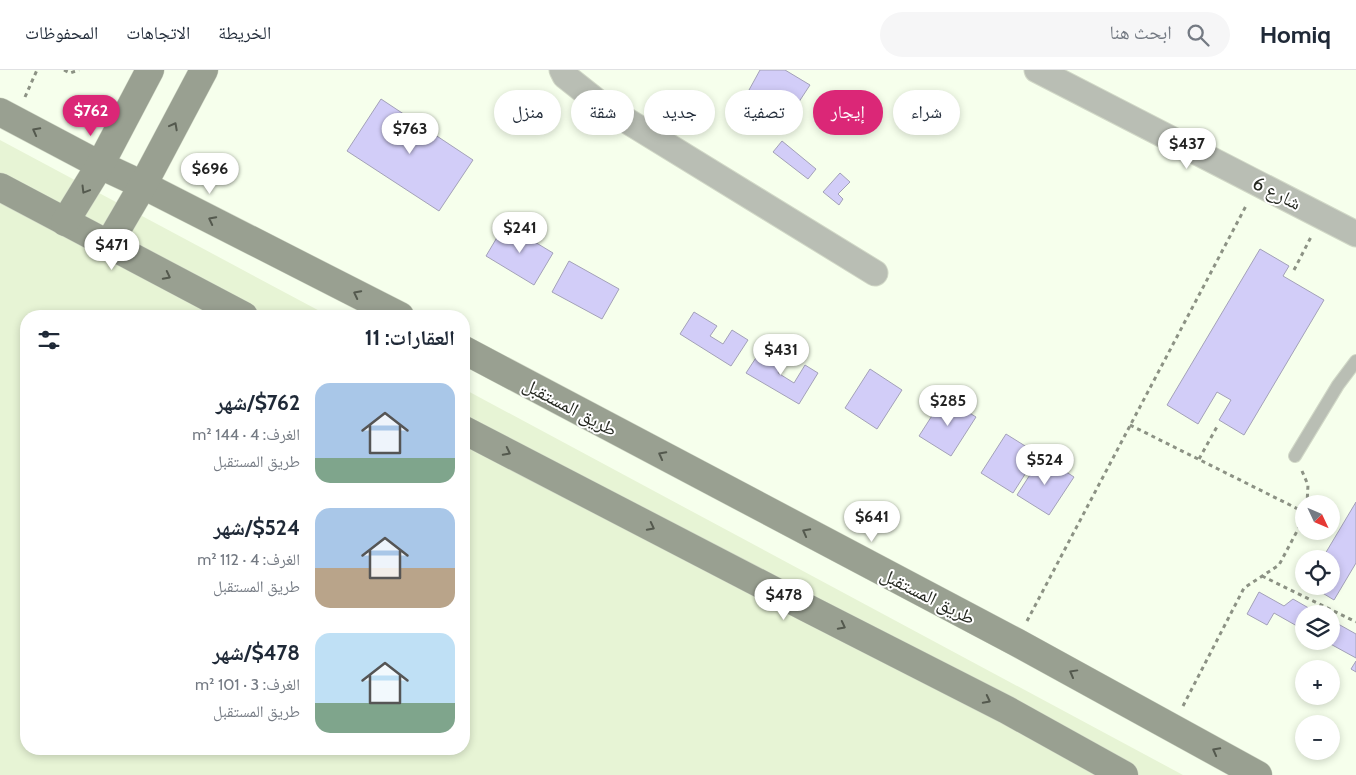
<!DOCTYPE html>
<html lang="ar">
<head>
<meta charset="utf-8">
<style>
	:root { --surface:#fff; --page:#f6f6f7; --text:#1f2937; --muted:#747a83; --line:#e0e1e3; --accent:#db2777 }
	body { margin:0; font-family:Cabin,"Noto Naskh Arabic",sans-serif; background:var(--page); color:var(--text); direction:rtl; height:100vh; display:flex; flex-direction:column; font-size:19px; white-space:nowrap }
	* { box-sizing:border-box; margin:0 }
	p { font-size:16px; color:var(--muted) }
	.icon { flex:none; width:28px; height:28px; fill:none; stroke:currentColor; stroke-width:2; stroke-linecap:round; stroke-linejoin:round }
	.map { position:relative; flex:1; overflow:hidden; direction:ltr }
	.panel { position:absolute; left:20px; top:240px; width:450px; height:445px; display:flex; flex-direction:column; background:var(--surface); border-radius:20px; box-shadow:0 2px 8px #0003; direction:rtl }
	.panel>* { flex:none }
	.banner { position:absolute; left:485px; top:20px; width:475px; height:45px; direction:rtl; display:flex; gap:10px }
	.needle { width:32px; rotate:134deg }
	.buttons { position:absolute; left:1295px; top:425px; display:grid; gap:10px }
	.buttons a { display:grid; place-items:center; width:45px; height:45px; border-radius:50%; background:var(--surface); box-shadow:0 2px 8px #0003; font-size:25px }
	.price { position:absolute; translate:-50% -42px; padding:0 11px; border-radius:18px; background:#fff; color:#222; font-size:16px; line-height:32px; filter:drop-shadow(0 1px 2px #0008) }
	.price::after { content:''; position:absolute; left:50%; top:30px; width:15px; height:11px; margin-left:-8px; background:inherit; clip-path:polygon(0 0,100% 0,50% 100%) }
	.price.current { background:var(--accent); color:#fff }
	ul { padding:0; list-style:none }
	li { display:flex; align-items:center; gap:15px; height:125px; padding:0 15px }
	li span { display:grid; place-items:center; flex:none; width:140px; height:100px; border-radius:15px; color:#555 }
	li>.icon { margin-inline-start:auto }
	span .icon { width:60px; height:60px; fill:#fffc; stroke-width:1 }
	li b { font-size:21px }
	h2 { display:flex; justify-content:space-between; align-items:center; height:60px; padding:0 15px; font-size:21px }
	.chip { padding:0 18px; border-radius:22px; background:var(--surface); box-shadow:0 2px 8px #0003; font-size:18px; line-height:45px }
	.chip.current { background:var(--accent); color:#fff }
	header { display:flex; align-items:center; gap:30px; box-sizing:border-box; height:70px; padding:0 25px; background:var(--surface); border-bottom:1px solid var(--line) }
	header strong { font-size:24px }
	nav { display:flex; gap:28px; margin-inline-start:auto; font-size:18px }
	.search { width:350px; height:45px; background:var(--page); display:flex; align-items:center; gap:12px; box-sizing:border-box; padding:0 18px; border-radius:28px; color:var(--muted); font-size:19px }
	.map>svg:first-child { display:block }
</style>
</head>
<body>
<header>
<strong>Homiq</strong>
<div class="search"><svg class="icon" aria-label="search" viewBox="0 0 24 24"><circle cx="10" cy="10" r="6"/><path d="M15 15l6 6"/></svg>ابحث هنا</div>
<nav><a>الخريطة</a><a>الاتجاهات</a><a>المحفوظات</a></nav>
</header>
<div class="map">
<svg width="1356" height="705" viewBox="0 0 1356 705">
	<rect width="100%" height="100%" fill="#f6ffec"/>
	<polygon fill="#e7f4d5" points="0,70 329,246 26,246 26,679 464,679 464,319 1183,705 0,705"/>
	<g fill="#d2cdf8" stroke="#a3a1b8">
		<polygon points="760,0 785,0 810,15 791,44 749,20"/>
		<polygon points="381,29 473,90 439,141 347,81"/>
		<polygon points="782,71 816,99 808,109 773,82"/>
		<polygon points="840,103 850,112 838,124 843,129 839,135 823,122"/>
		<polygon points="505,154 553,183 534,215 486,186"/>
		<polygon points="1260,179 1289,196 1283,206 1324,230 1244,365 1219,350 1231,330 1217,322 1198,354 1167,335"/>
		<polygon points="569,191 619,219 602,249 552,222"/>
		<polygon points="694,242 717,256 710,266 723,274 732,260 748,270 731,296 680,264"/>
		<polygon points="763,277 785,291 778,303 794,313 805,295 818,303 799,334 746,303"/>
		<polygon points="870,299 902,320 877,359 845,338"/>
		<polygon points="944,327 976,347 951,386 919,366"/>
		<polygon points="1006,364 1038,384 1013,423 981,403"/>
		<polygon points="1042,386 1074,407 1049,445 1017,425"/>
		<polygon points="1356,432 1356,493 1334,530 1311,516 1331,516 1331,489 1322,489"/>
		<polygon points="1259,522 1284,536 1293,529 1319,544 1304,544 1304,560 1274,543 1267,555 1247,544"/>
		<polygon points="1331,550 1356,564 1356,588 1325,571 1331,571"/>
		<polygon points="1356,591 1356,602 1351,599"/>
	</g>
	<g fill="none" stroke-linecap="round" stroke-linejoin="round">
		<defs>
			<polyline id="lane" points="1295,386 1338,315 1356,291"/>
			<g id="street">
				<polyline points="562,0 565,6 603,36 875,203"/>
				<polyline points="1037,0 1356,164"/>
			</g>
			<g id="secondary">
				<polyline points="0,42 100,95 143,115 400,246"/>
				<polyline points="0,117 244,246"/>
				<polyline points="65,152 100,95 150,0"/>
				<polyline points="108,175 143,115 204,0"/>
				<polyline points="464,280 1016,572 1258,705"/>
				<polyline points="464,360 807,538 1007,640 1124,705"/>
			</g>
		</defs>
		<use href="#lane" stroke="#d1d8c7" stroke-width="14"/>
		<use href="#street" stroke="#d1d8c7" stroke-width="27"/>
		<use href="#secondary" stroke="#d1d8c7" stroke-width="29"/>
		<g stroke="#8c9284" stroke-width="3" stroke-dasharray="4 4" stroke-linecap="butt">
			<polyline points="64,0 70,3 79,0"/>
			<polyline points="25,27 37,0"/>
			<polyline points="1294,200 1311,167"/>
			<polyline points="1130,355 1304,442"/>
			<polyline points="1199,389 1218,355"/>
			<polyline points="1302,401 1308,415 1307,434"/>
			<polyline points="1262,506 1356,552"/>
			<polyline points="1027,551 1247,134"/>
			<polyline points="1183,636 1244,518 1279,495 1304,448"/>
		</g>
		<use href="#lane" stroke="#b9beb4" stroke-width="12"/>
		<use href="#street" stroke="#b9beb4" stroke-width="25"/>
		<use href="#secondary" stroke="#99a091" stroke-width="28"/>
	</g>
	<defs><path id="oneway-chevron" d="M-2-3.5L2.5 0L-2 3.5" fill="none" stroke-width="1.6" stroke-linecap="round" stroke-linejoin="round" transform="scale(1.25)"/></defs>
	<g stroke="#54594e">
		<use href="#oneway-chevron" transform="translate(174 56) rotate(-62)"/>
		<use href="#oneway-chevron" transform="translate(36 61) rotate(-152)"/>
		<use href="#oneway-chevron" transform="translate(85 120) rotate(121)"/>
		<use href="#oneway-chevron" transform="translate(212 150) rotate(-153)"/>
		<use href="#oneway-chevron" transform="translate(167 206) rotate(27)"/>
		<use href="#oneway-chevron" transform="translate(357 224) rotate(-153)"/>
		<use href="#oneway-chevron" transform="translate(507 382) rotate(27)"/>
		<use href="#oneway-chevron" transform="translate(662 385) rotate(-152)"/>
		<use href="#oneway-chevron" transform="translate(651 457) rotate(27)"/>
		<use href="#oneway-chevron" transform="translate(806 462) rotate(-152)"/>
		<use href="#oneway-chevron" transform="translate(842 556) rotate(27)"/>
		<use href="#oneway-chevron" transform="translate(1073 603) rotate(-151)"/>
		<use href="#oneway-chevron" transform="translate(987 630) rotate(27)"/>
		<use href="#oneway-chevron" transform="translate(1216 681) rotate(-152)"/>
	</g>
	<g text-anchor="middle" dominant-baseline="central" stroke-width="4" stroke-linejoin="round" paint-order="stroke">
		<g font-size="19" fill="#262921" stroke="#fff">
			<text transform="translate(1277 123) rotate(27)">شارع 6</text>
			<text transform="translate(570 337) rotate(28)">طريق المستقبل</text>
			<text transform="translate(928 526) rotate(27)">طريق المستقبل</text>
		</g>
	</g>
</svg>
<div class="buttons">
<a><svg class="needle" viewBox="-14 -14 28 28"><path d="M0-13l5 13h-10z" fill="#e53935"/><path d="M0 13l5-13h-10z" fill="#747a83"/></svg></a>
<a><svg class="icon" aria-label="locate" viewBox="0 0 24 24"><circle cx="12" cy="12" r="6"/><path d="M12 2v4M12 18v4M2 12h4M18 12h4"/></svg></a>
<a><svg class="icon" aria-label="layers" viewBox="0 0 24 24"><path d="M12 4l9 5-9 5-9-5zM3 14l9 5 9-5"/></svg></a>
<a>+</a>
<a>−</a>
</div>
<b class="price current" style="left:91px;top:67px">$762</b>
<b class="price" style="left:410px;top:85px">$763</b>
<b class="price" style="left:1187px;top:100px">$437</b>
<b class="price" style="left:210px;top:125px">$696</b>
<b class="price" style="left:520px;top:184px">$241</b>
<b class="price" style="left:112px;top:201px">$471</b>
<b class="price" style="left:781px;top:306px">$431</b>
<b class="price" style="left:948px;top:357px">$285</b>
<b class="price" style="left:1045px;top:416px">$524</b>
<b class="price" style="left:872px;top:473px">$641</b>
<b class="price" style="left:784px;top:551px">$478</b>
<div class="banner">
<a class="chip">شراء</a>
<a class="chip current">إيجار</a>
<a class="chip">تصفية</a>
<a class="chip">جديد</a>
<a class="chip">شقة</a>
<a class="chip">منزل</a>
</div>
<section class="panel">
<h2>العقارات: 11<svg class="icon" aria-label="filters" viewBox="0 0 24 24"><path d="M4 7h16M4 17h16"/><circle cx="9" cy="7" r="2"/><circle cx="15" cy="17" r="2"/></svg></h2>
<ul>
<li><span style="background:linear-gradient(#a9c7e8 75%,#7fa58c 0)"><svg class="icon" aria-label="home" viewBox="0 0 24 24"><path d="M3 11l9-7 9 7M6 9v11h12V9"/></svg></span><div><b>$762/شهر</b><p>الغرف: 4 · 144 m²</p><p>طريق المستقبل</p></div></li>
<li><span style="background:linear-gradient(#a9c7e8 60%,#b9a48a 0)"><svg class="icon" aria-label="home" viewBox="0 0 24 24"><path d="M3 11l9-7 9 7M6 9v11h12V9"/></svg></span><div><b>$524/شهر</b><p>الغرف: 4 · 112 m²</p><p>طريق المستقبل</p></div></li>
<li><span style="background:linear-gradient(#bfe0f5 70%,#7fa58c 0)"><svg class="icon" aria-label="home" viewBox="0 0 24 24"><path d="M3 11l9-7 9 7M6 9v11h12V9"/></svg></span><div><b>$478/شهر</b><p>الغرف: 3 · 101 m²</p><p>طريق المستقبل</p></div></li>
</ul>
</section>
</div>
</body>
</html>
